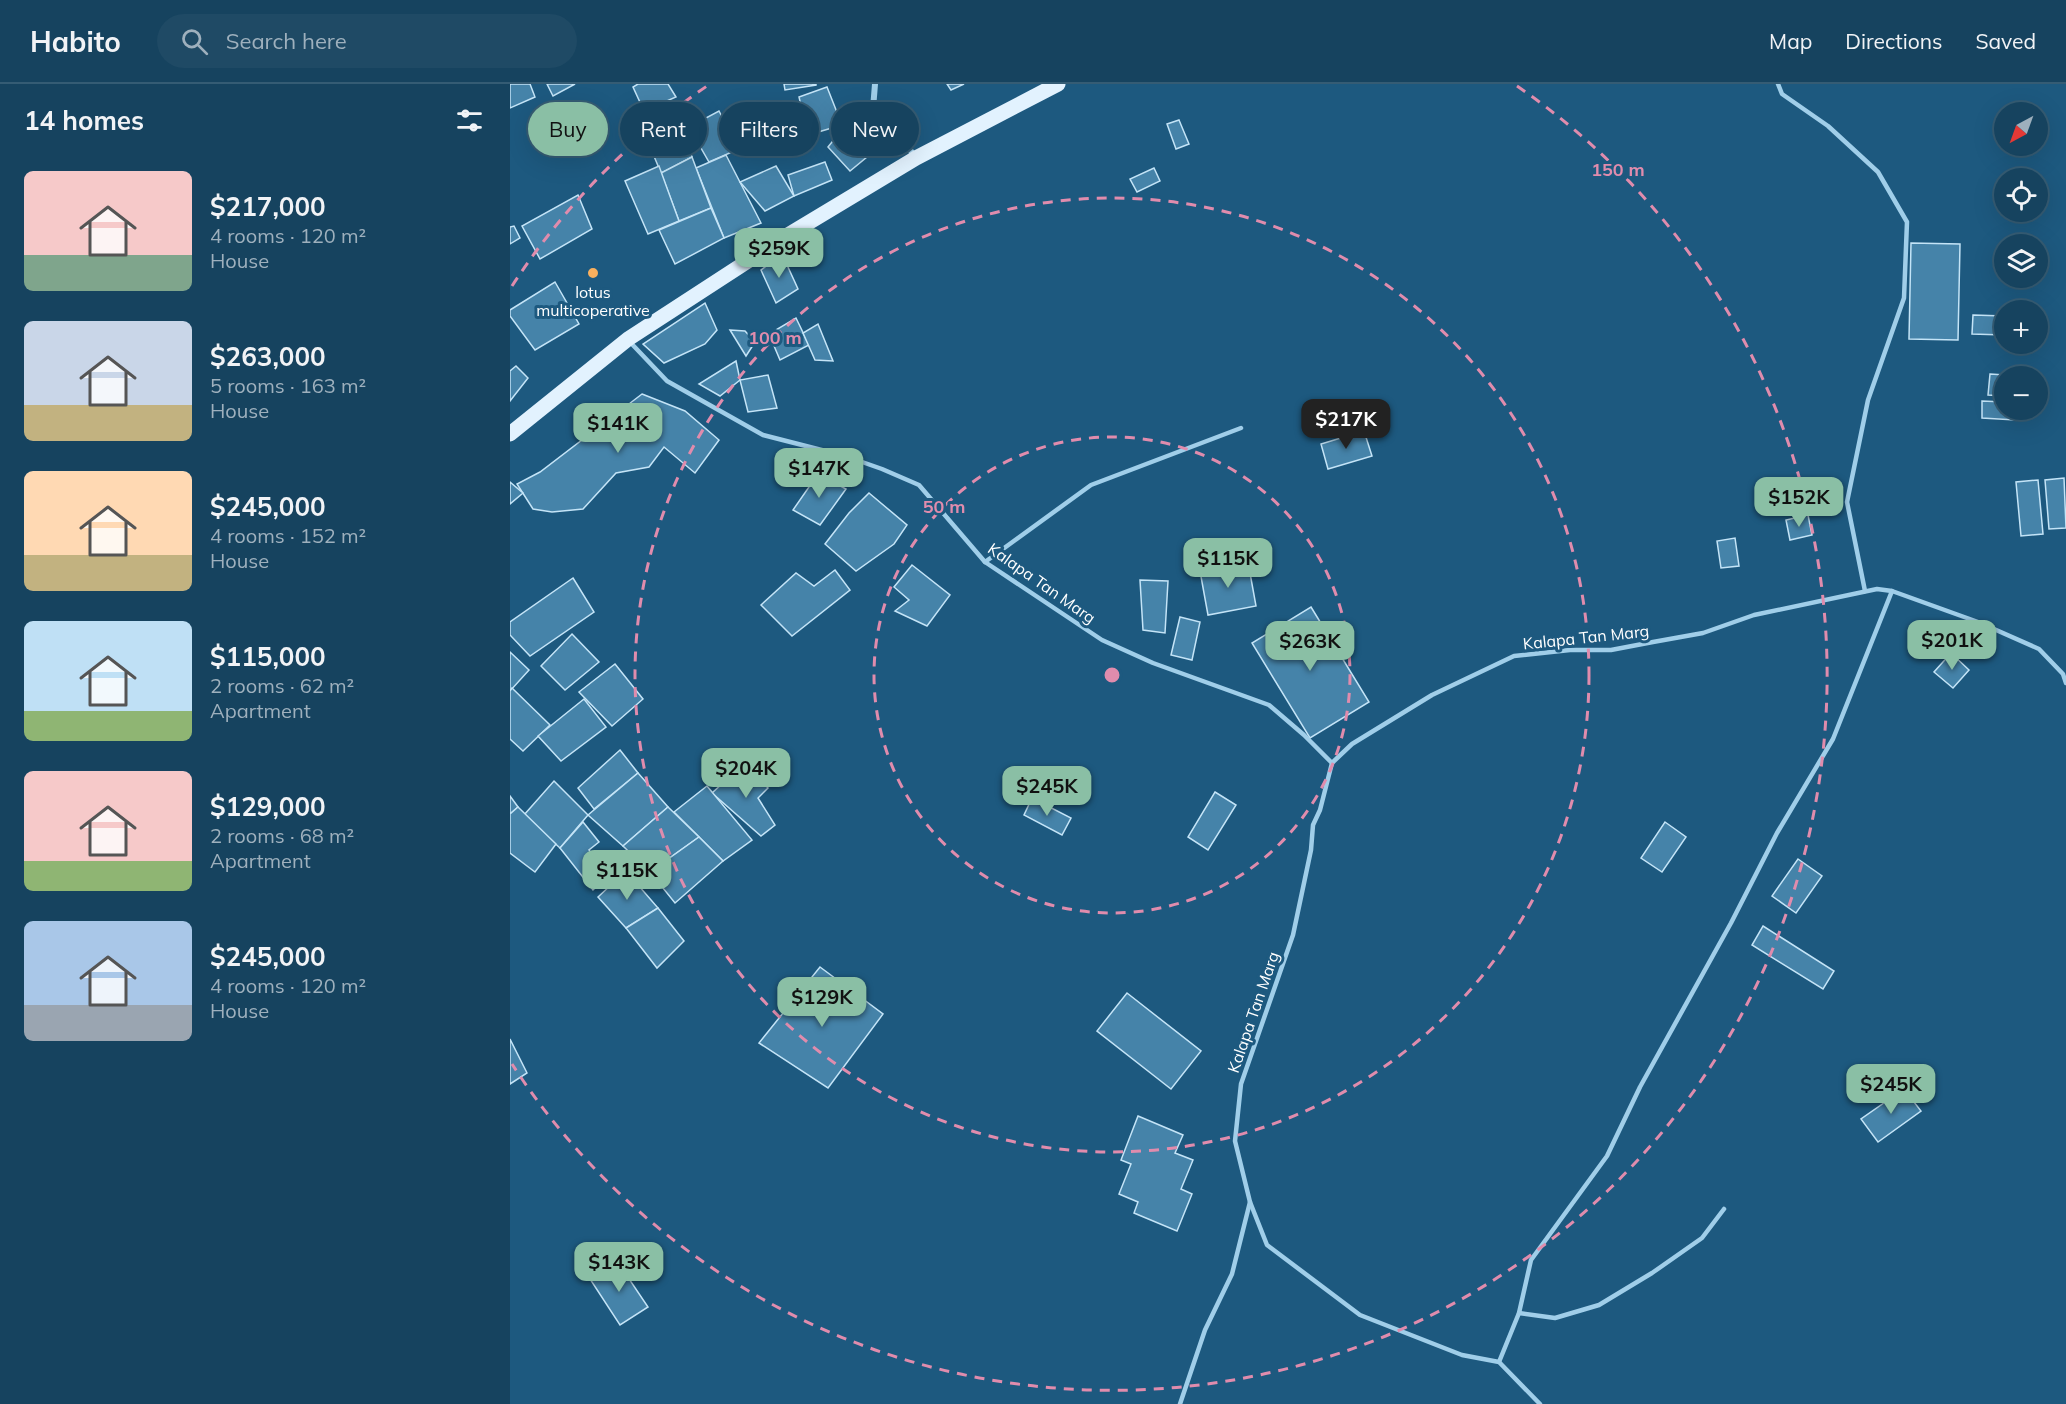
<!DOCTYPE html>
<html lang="en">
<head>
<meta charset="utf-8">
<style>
	:root { --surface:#16435f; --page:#1f4a65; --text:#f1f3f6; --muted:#9eb0bd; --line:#355c74; --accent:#8abfa5 }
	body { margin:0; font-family:Mulish,sans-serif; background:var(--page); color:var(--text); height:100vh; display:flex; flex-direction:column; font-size:22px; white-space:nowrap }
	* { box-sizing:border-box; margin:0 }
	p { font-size:20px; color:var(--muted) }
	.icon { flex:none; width:33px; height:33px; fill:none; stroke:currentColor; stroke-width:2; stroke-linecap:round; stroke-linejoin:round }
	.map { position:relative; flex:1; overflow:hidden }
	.sheet { display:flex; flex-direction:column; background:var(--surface); width:510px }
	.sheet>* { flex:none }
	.guide { position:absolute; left:18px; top:18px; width:570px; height:54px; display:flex; gap:12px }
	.needle { width:39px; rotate:221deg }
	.buttons { position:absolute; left:1484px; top:18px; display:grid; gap:12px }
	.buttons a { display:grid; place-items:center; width:54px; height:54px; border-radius:50%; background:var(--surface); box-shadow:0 6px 24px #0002,0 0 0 2px var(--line); font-size:30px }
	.price { position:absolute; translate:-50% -51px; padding:0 14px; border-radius:12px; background:var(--accent); color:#111; font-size:20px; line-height:39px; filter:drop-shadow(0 2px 3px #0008) }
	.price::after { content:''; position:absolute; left:50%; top:36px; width:18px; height:14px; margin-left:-9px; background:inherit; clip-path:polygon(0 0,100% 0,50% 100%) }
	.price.on { background:#222; color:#fff }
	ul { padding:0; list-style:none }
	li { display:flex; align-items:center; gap:18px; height:150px; padding:0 24px }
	li span { display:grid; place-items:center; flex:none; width:168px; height:120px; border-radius:9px; color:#555 }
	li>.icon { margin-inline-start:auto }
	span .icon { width:72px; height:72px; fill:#fffc; stroke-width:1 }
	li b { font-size:26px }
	h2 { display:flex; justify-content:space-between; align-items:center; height:72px; padding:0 24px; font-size:26px }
	.tag { padding:0 21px; border-radius:27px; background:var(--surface); box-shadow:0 6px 24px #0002,0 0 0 2px var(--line); font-size:21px; line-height:54px }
	.tag.on { background:var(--accent); color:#111 }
	header { display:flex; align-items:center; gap:36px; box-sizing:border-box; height:84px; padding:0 30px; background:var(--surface); border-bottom:2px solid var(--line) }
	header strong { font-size:28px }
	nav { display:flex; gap:33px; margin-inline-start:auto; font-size:21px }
	.search { width:420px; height:54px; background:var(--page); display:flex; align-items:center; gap:15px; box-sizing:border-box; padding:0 21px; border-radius:33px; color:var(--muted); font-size:22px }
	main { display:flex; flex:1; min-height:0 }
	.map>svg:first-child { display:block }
</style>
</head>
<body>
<header>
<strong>Habito</strong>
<div class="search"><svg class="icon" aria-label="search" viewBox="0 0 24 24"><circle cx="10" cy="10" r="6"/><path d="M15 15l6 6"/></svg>Search here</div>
<nav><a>Map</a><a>Directions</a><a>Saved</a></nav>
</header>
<main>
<section class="sheet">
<h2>14 homes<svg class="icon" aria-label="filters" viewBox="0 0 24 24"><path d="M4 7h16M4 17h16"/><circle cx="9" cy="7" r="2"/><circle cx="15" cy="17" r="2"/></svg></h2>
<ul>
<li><span style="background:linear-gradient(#f6c9c9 70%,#7fa58c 0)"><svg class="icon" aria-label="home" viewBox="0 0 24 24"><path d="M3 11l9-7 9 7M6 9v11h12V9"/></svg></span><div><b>$217,000</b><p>4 rooms · 120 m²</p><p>House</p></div></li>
<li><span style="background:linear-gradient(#c9d6e8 70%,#c2b280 0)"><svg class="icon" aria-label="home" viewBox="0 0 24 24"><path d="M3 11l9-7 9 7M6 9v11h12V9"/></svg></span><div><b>$263,000</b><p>5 rooms · 163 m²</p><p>House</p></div></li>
<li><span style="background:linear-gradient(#ffd9b3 70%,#c2b280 0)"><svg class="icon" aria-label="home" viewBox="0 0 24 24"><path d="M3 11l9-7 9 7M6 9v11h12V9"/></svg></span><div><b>$245,000</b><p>4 rooms · 152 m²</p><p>House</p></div></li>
<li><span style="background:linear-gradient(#bfe0f5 75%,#8fb573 0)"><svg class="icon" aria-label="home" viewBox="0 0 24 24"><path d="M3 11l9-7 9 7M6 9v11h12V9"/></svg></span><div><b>$115,000</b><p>2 rooms · 62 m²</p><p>Apartment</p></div></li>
<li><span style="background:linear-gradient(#f6c9c9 75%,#8fb573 0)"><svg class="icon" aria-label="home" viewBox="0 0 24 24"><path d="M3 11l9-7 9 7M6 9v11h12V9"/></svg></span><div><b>$129,000</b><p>2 rooms · 68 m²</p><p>Apartment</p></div></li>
<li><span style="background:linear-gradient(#a9c7e8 70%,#9aa5b1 0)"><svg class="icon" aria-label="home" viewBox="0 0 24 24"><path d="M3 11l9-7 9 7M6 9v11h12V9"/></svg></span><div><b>$245,000</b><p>4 rooms · 120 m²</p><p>House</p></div></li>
</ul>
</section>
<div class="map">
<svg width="1556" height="1320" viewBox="0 0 1556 1320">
	<rect width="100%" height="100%" fill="#1d597f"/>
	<g fill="#4583a9" stroke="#c4e4f7" stroke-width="1.5">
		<polygon points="0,0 20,0 25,13 0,24"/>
		<polygon points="37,0 65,0 43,12"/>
		<polygon points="128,0 158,0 166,13 134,27 123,3"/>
		<polygon points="274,0 306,0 306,1 275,6"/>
		<polygon points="437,0 454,0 441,6"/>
		<polygon points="317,3 332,41 298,51 289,13"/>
		<polygon points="162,23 182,73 151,89 131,41"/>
		<polygon points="209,27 229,65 199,78 179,43"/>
		<polygon points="343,32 363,68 340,87 318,63"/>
		<polygon points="669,36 679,60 666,65 657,40"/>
		<polygon points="216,71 251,139 214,154 186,84"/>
		<polygon points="182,73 201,124 169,137 151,89"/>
		<polygon points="315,78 322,96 284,112 278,91"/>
		<polygon points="149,82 169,137 138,150 115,97"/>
		<polygon points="266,82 284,112 255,127 230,98"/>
		<polygon points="644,84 650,97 627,108 620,95"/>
		<polygon points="68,111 82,145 30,175 12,142"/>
		<polygon points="201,124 214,154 165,180 149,146"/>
		<polygon points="4,142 10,154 0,160 0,143"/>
		<polygon points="1401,159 1450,160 1448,256 1399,255"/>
		<polygon points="272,170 288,205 266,219 251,186"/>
		<polygon points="45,198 69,240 25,266 0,232 0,226"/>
		<polygon points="195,219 207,246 195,260 154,279 133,260"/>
		<polygon points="1463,231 1494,232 1494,251 1462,250"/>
		<polygon points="286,234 299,261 270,276 259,250"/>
		<polygon points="308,240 323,277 305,276 293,249"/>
		<polygon points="220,246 235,247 245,258 236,272"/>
		<polygon points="226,277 230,296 210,312 189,300"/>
		<polygon points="6,282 18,294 0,317 0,287"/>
		<polygon points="1480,290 1511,292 1494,292 1494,312 1478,311"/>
		<polygon points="258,291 267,324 238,328 230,296"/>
		<polygon points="132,310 175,327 209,356 185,389 154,363 139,383 106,389 73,425 42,428 23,425 7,400 30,388"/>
		<polygon points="1472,317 1494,318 1494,326 1505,326 1505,336 1472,334"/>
		<polygon points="854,347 862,372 818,385 811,360"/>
		<polygon points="308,390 336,405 310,441 283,426"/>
		<polygon points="1554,394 1556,444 1539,445 1535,396"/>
		<polygon points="1528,396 1533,450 1511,452 1506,398"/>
		<polygon points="0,398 13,409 0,420"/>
		<polygon points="359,409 397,441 384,460 346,487 315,460 339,429"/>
		<polygon points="1298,431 1302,451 1280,456 1276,436"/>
		<polygon points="1225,454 1229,482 1211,484 1207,457"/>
		<polygon points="738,478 746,522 698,531 690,487"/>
		<polygon points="402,481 440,511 417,542 385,527 399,516 384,503"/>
		<polygon points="325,486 340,506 282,552 251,521 286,489 304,502"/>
		<polygon points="63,494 84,528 20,572 0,551 0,538"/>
		<polygon points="630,496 658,497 655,549 633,546"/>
		<polygon points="801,523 859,618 800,654 742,559"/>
		<polygon points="670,533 690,538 682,576 661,571"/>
		<polygon points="62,550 89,578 55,606 31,582"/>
		<polygon points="0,568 19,586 0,607"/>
		<polygon points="1441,569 1459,586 1443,604 1424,588"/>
		<polygon points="105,580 133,615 102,642 69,608"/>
		<polygon points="2,604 40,641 13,667 0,655 0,607"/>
		<polygon points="74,615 96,643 51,677 28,652"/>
		<polygon points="110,666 128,689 84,725 68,704"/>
		<polygon points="235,679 258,704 248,714 265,741 251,752 202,709"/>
		<polygon points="128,689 158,723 113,762 78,731"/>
		<polygon points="44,697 78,731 50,764 14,731"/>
		<polygon points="197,702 242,756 213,777 164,728"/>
		<polygon points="705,708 726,721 698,766 678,753"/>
		<polygon points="0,712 8,723 0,730"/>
		<polygon points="522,714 561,734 552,751 514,731"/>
		<polygon points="8,723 46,760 25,788 0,769 0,730"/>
		<polygon points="158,723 189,753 140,788 113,762"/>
		<polygon points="73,738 89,758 79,766 97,793 83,806 50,764"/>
		<polygon points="1155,738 1176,753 1152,788 1131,774"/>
		<polygon points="189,753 213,777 165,819 140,788"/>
		<polygon points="1288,775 1312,792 1286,829 1262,812"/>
		<polygon points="116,787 148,824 116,844 88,813"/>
		<polygon points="148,824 174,857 147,884 116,844"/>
		<polygon points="1253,842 1324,887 1313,905 1242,861"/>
		<polygon points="310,883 373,930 318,1004 249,959"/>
		<polygon points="617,909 691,967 661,1005 587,947"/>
		<polygon points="0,955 17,989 0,1000"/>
		<polygon points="1394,1005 1411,1027 1368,1058 1351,1035"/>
		<polygon points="628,1032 673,1051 665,1069 683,1076 671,1105 682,1110 667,1147 624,1129 628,1118 609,1110 621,1080 611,1076"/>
		<polygon points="107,1177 138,1223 110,1241 80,1195"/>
	</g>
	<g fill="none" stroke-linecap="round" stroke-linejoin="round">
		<g stroke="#a0cee9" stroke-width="4.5">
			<polyline points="1268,0 1272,10 1318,42 1368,88 1397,138 1394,214 1358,316 1337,418 1355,507"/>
			<polyline points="119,257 157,297 253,351 335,372 372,385 409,401 475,478 592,556 643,579 759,621 794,651 822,679 810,726 803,741 801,766 783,851 731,1000 725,1057 740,1118 722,1190 695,1246 670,1320"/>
			<polyline points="475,478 581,401 731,344"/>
			<polyline points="822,679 842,660 922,611 1004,572 1060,566 1101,566 1143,558 1193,549 1244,531 1367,505 1382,507 1468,538 1529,565 1553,590 1556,599"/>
			<polyline points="740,1118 757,1161 850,1231 952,1271 989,1278 1030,1320"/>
			<polyline points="1009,1229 1045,1234 1089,1221 1142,1189 1192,1154 1214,1125"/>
			<polyline points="989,1278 1009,1229 1021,1176 1097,1072 1130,1003 1221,839 1267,749 1323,655 1382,507"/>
		</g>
		<polyline stroke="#a0cee9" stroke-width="6" points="365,0 363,25 406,73"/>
		<polyline stroke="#e2f2fe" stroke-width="15" points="0,350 118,255 278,151 406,74 548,0"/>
	</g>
	<g fill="none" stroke="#e08cad" stroke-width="3" stroke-dasharray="10 8">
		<circle cx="602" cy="591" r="238"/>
		<circle cx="602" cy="591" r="477"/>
		<path d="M2 202A715 715 0 0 1 197 2M1007 2A715 715 0 1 1 2 980"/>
	</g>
	<circle fill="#f9b05e" stroke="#1d597f" stroke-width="2" cx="83" cy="189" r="6"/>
	<g text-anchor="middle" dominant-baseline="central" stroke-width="6" stroke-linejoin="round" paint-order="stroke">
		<g font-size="16" fill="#fff" stroke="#1d597f">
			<text x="83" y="208">lotus<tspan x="83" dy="18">multicoperative</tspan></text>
		</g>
		<g font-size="16" fill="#fff" stroke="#1d597f">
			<text transform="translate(532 499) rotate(35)">Kalapa Tan Marg</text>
			<text transform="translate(1076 553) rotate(-6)">Kalapa Tan Marg</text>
			<text transform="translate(743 928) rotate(-71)">Kalapa Tan Marg</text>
		</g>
	</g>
	<circle cx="602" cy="591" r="9" fill="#e08cad" stroke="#1d597f" stroke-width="3"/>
	<g font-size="18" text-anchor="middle" font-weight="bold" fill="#e08cad" stroke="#1d597f" stroke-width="6" stroke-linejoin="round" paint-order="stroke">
		<text x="1108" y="92">150 m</text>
		<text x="265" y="260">100 m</text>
		<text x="434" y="429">50 m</text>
	</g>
</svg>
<div class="buttons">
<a><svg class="needle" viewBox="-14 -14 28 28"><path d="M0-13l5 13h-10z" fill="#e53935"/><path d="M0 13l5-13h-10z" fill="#9eb0bd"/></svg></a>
<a><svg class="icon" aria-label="locate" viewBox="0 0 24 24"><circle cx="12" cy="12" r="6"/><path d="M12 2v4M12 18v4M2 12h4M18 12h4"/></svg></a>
<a><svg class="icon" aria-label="layers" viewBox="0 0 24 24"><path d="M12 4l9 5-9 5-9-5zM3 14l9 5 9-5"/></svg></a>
<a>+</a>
<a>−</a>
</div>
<b class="price" style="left:269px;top:195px">$259K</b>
<b class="price on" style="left:836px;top:366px">$217K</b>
<b class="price" style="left:108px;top:370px">$141K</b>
<b class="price" style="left:309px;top:415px">$147K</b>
<b class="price" style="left:1289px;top:444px">$152K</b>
<b class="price" style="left:718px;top:505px">$115K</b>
<b class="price" style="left:1442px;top:587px">$201K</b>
<b class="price" style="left:800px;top:588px">$263K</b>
<b class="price" style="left:236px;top:715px">$204K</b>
<b class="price" style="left:537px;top:733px">$245K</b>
<b class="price" style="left:117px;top:817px">$115K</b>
<b class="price" style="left:312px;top:944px">$129K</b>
<b class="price" style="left:1381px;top:1031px">$245K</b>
<b class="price" style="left:109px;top:1209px">$143K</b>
<div class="guide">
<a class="tag on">Buy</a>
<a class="tag">Rent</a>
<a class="tag">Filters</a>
<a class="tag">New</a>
</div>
</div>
</main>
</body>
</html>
